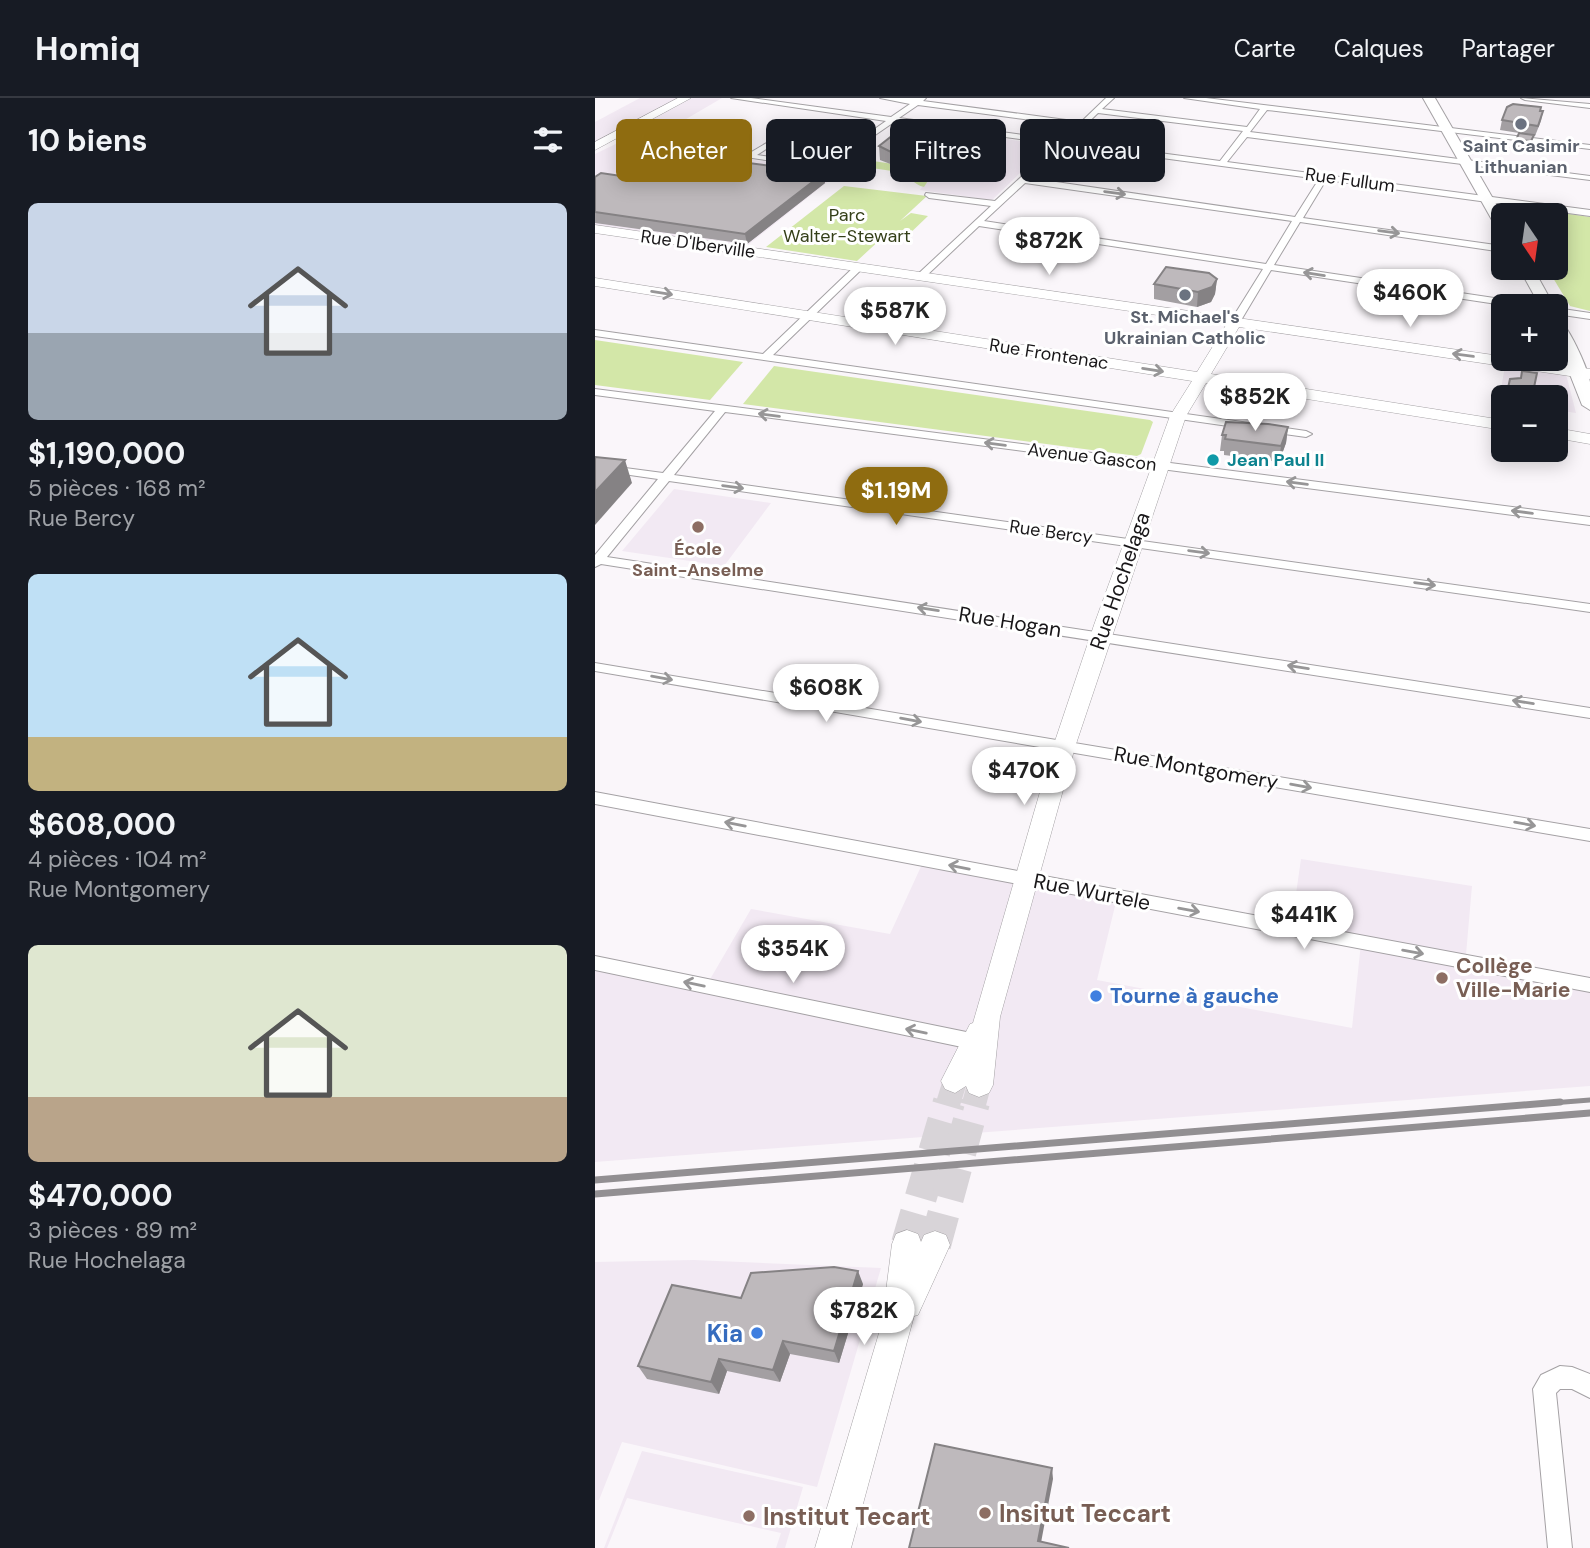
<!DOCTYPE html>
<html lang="fr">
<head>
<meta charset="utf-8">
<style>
	:root { --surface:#171b24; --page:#20242c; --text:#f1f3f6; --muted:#9ea1a6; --line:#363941; --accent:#8f6c10 }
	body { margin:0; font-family:"DM Sans",sans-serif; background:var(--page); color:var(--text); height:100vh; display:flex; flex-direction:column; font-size:26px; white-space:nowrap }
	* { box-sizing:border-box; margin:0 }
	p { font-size:23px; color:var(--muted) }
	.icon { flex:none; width:38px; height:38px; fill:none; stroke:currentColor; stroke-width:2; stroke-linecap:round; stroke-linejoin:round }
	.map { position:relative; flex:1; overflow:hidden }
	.details { display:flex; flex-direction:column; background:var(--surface); width:595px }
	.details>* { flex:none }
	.hud { position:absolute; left:21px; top:21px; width:665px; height:63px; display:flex; gap:14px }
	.needle { width:46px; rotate:167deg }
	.controls { position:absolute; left:896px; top:105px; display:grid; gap:14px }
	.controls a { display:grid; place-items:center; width:77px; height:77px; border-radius:10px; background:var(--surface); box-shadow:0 4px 18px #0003; font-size:35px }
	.price { position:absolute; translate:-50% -60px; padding:0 16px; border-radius:24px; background:#fff; color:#222; font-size:23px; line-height:46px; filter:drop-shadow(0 2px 4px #0008) }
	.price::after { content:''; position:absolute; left:50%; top:42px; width:21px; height:16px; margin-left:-10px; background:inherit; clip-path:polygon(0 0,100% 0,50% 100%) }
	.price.active { background:var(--accent); color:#fff }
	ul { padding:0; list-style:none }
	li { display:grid; align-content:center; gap:14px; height:371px; padding:0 28px }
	li span { display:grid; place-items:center; height:217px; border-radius:10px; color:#555 }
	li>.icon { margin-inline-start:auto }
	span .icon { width:126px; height:126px; fill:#fffc; stroke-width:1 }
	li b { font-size:30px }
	h2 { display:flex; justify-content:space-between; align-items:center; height:84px; padding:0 28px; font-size:30px }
	.pill { padding:0 24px; border-radius:10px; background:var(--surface); box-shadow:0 4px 18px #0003; font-size:24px; line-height:63px }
	.pill.active { background:var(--accent); color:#fff }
	header { display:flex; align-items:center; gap:42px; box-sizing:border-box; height:98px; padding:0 35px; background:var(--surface); border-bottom:2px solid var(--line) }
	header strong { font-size:33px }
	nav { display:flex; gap:38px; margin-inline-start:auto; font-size:24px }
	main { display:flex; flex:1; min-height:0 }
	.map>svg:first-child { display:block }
</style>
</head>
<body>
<header>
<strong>Homiq</strong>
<nav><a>Carte</a><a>Calques</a><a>Partager</a></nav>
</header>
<main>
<section class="details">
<h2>10 biens<svg class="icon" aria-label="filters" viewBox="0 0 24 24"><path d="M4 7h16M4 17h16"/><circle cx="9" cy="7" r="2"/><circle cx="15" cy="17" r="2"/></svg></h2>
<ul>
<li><span style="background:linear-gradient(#c9d6e8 60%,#9aa5b1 0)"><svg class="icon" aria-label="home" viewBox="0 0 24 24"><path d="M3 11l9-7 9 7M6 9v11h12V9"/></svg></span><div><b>$1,190,000</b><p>5 pièces · 168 m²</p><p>Rue Bercy</p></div></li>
<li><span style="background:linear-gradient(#bfe0f5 75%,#c2b280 0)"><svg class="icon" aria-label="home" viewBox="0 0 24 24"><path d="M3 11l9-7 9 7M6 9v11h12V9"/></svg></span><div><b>$608,000</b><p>4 pièces · 104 m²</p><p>Rue Montgomery</p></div></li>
<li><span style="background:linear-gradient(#dfe7d0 70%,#b9a48a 0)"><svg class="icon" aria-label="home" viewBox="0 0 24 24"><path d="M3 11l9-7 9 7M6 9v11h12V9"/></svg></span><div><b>$470,000</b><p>3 pièces · 89 m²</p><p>Rue Hochelaga</p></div></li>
</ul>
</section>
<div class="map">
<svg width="995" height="1450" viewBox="0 0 995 1450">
	<rect width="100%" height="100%" fill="#faf6fa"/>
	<g fill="#f2e9f3">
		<polygon points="45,0 127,0 57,41 19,37 0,48 0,24"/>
		<polygon points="382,37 454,47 397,102 325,92 340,72"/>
		<polygon points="27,43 245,74 148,151 0,128 0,56"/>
		<polygon points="910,268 971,276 981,315 961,312 961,299 908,299 908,304 904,303"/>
		<polygon points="79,391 176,405 129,468 27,453"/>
		<polygon points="706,761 877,788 870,868 995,892 995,988 0,1064 0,863 114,883 156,811 295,836 329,762 521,804 502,882 757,930 766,845 696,831"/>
		<polygon points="99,1162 286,1170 222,1389 27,1344 4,1402 0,1402 0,1164"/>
		<polygon points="47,1353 208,1389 190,1450 181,1450 186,1435 32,1400 12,1450 9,1450"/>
	</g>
	<g fill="#d3e7a8">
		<path d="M257,60L340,72L329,89C319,87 314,77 304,74L249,66Z"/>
		<polygon points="249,88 332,98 305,123 316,115 333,118 309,141 288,139 262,163 171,149"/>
		<polygon points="918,108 995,119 995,213 975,208 952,170 961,170 961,117 920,117 916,110"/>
		<polygon points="0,242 148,264 115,302 0,287"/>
		<polygon points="179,268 555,322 558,324 546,356 542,358 148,306"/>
	</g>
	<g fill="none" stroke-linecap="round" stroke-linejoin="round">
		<g stroke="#d8d4d8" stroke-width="24" stroke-dasharray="24 12" stroke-linecap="butt">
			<polyline points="353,1006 360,983"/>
			<polyline points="379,1006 384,987"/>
		</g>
		<g stroke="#d8d4d8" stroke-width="32" stroke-dasharray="32 16" stroke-linecap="butt">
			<polyline points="312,1146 354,1004"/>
			<polyline points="340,1147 379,1004"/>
		</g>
		<defs>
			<g id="street">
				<path d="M136,0H156L296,19L315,6L285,0H331L328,3L486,24L511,0H519L507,11L652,29L665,11L589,0H611L995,47V51L672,12L655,34L995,78V82L652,39L632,64L995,112V118L731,82L708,120L908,148V154L705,124L679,167L932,205L937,208H915L676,172L645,224L640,227L635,224L668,171L384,128L329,180H323V176L396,108L334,100L330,97L331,95L400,103L462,46L299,24L231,71L16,39L20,37L153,56L192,33L264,42L291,23ZM323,7L481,28L466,42L304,20ZM503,15L648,33L625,63L474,43ZM193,37L258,46L229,66L162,57ZM470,47L724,81L700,119L434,80ZM430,85L697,123L671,166L389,123Z"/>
				<polygon points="926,0 995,6 995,10 930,2"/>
				<polygon points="261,167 269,169 178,257 711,333 717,336 711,339 0,238 0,232 168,256"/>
				<polygon points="961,210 995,215 995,221 961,216"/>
				<polygon points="0,291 995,419 995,427 130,314 79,377 995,506 995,514 74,383 12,459 995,610 995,620 6,466 0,469 0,457 63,381 0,372 0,366 68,375 120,313 0,297"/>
				<polygon points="0,565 995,731 995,743 0,573"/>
				<polygon points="0,694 995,880 995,894 0,706"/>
				<polygon points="0,858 386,937 392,939 395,945 392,951 386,953 0,872"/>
				<polygon points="965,1268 977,1269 995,1276 995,1300 977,1291 965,1291 961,1295 977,1450 953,1450 938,1291 946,1277"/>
			</g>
			<g id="secondary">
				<polygon points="83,0 96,0 0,52 0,44"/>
				<polygon points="0,127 995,271 995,281 644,229 616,276 908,322 908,332 611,285 591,318 480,649 405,919 398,987 394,995 384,999 374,995 371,988 360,995 350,991 346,983 375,926 378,925 458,649 499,527 575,318 597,283 0,188 0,180 602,274 631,227 0,135"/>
				<polygon points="961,330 995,336 995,346 961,340"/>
				<polygon points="312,1132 323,1136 326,1144 329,1137 340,1133 351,1137 355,1147 323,1217 319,1218 256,1450 220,1450 287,1225 297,1146 301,1136"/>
			</g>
			<g id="primary">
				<polygon points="828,0 840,0 908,118 908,133 901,129"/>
				<polygon points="924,170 938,170 959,208 945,208"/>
				<path d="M961,220C972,223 993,271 995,284C995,292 995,303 995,312L987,307L961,241Z"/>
			</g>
		</defs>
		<use href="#street" stroke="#a4a1a4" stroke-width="2"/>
		<use href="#secondary" stroke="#a4a1a4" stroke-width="1"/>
		<use href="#primary" stroke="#a4a1a4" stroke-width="2"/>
		<use href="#street" fill="#fff" fill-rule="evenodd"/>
		<use href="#secondary" fill="#fff" fill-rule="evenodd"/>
		<use href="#primary" fill="#fff" fill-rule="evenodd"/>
		<polyline stroke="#928f92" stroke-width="5" points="944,1006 995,1002"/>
		<g stroke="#928f92" stroke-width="7">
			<polyline points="0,1082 965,1004"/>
			<polyline points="0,1096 995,1015"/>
		</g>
	</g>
	<g fill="#a39fa2">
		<polygon points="945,13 948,13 946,23 940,38 939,37 934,53 919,52 924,35 905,32 907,22"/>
		<polygon points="354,27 355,40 324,68 298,67 285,62 284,48"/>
		<polygon points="68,61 229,75 230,85 152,146 0,125 0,79 26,78"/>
		<polygon points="622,181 620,196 616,204 602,209 559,201 559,186"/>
		<polygon points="693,329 691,345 684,364 629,357 629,353 625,353 627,337"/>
		<polygon points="268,1186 244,1265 195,1256 185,1284 132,1273 124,1296 52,1281 43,1268 146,1200"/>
	</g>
	<g fill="#858284">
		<polygon points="354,27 355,40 324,68 323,55"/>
		<polygon points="229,75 230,85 152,146 150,136"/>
		<polygon points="622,181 620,196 616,204 602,209 603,194"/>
		<polygon points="693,329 691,345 684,364 686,348"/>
		<polygon points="30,362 37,385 0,427 0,394"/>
		<polygon points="263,1173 268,1186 244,1265 239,1253"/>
		<polygon points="188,1243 195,1256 185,1284 178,1272"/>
		<polygon points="124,1261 132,1273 124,1296 116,1284"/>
		<polygon points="457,1370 458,1381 445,1450 443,1443"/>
	</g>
	<g fill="#beb9bc" stroke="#858284" stroke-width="2">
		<polygon points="918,6 946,9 945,13 948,13 943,28 907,22 912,9"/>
		<polygon points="320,23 354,27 323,55 296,54 284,48 312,26"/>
		<polygon points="924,35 939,37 936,43 921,42"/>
		<polygon points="85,56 229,75 150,136 0,114 0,79 6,75 26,78 56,59 68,61"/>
		<polygon points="571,169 614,175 622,181 617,189 603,194 559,186"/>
		<polygon points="927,273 942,275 937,299 911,299 915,281 926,280"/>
		<polygon points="631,324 673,326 693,329 686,348 630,341 631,337 627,337"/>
		<polygon points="0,359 30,362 0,394"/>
		<polygon points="239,1169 263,1173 239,1253 188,1243 178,1272 124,1261 116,1284 43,1268 77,1187 146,1200 156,1175"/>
		<polygon points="340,1346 457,1370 443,1443 474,1450 314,1450"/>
	</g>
	<defs><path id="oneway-shaft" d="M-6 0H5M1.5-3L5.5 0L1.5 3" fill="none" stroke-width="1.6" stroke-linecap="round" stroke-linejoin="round" transform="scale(1.75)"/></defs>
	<g stroke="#979697">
		<use href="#oneway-shaft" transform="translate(520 95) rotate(8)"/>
		<use href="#oneway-shaft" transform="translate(794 134) rotate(8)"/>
		<use href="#oneway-shaft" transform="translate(719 176) rotate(-171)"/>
		<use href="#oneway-shaft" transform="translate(67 195) rotate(9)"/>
		<use href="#oneway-shaft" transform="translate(868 257) rotate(-172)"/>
		<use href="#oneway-shaft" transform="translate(558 272) rotate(9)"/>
		<use href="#oneway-shaft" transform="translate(174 317) rotate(-173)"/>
		<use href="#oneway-shaft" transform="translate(400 346) rotate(-173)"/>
		<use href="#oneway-shaft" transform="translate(702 385) rotate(-173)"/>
		<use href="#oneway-shaft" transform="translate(138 389) rotate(8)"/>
		<use href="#oneway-shaft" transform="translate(927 414) rotate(-173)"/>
		<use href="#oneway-shaft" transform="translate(604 454) rotate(8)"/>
		<use href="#oneway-shaft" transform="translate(830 486) rotate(8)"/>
		<use href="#oneway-shaft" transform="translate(333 511) rotate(-171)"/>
		<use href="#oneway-shaft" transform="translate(703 569) rotate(-171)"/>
		<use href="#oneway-shaft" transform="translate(67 580) rotate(10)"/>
		<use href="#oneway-shaft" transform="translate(928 604) rotate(-171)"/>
		<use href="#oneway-shaft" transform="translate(316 622) rotate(10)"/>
		<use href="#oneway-shaft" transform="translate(706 688) rotate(10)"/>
		<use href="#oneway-shaft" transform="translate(140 726) rotate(-169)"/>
		<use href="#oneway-shaft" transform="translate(930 726) rotate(10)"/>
		<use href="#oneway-shaft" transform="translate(364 769) rotate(-169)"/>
		<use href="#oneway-shaft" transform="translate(594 812) rotate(10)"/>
		<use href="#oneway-shaft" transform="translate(818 854) rotate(10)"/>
		<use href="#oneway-shaft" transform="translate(99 886) rotate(-168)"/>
		<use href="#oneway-shaft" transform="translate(321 933) rotate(-168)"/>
	</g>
	<g fill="#6b7280" stroke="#fff" stroke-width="2.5">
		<circle cx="926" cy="26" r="7"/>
		<circle cx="590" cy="197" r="7"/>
	</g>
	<circle fill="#0f9aa8" stroke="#fff" stroke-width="2.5" cx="618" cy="362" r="7"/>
	<g fill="#8d6e63" stroke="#fff" stroke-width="2.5">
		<circle cx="103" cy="429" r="7"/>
		<circle cx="847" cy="880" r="7"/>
		<circle cx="390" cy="1415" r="7"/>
		<circle cx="154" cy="1418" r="7"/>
	</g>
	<g fill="#3f7fe0" stroke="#fff" stroke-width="2.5">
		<circle cx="501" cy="898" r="7"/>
		<circle cx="162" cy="1235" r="7"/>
	</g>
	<g text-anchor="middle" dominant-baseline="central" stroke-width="6" stroke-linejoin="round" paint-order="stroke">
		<g font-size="18" font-weight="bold" fill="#5b616d" stroke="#fff">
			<text x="926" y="48">Saint Casimir<tspan x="926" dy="21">Lithuanian</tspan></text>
			<text x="590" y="219">St. Michael's<tspan x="590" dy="21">Ukrainian Catholic</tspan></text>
		</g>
		<g font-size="18" fill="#181618" stroke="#fff">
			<text transform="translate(755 82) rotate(8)">Rue Fullum</text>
			<text transform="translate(103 146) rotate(8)">Rue D'Iberville</text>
			<text transform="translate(454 256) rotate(9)">Rue Frontenac</text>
			<text transform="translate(497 359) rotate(7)">Avenue Gascon</text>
			<text transform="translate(456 434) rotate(8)">Rue Bercy</text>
		</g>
		<g font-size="18" fill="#343f18" stroke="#fff">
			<text x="252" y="117">Parc<tspan x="252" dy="21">Walter-Stewart</tspan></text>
		</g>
		<g font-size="18" font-weight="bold" fill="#0d838f" stroke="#fff" text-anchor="start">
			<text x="632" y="362">Jean Paul II</text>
		</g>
		<g font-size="18" font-weight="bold" fill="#785e54" stroke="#fff">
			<text x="103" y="451">École<tspan x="103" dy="21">Saint-Anselme</tspan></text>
		</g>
		<g font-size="21" fill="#181618" stroke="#fff">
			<text transform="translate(525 483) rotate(-71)">Rue Hochelaga</text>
			<text transform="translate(415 524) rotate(9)">Rue Hogan</text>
			<text transform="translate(601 670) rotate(10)">Rue Montgomery</text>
			<text transform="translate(497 794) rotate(11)">Rue Wurtele</text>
		</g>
		<g font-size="21" font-weight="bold" fill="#785e54" stroke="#fff" text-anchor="start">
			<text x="861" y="868">Collège<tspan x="861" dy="24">Ville-Marie</tspan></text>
		</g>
		<g font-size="21" font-weight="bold" fill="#366cbe" stroke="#fff" text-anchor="start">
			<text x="515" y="898">Tourne à gauche</text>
		</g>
		<g font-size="24" font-weight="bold" fill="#366cbe" stroke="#fff" text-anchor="end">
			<text x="148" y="1235">Kia</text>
		</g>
		<g font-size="24" font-weight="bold" fill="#785e54" stroke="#fff" text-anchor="start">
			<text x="404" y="1415">Insitut Teccart</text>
			<text x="168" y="1418">Institut Tecart</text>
		</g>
	</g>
</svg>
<div class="controls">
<a><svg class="needle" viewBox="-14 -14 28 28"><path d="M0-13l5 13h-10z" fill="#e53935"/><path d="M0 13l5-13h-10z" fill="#9ea1a6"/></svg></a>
<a>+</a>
<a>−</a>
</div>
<b class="price" style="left:454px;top:179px">$872K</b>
<b class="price" style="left:815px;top:231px">$460K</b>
<b class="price" style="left:300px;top:249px">$587K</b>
<b class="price" style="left:660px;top:335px">$852K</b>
<b class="price active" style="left:301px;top:429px">$1.19M</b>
<b class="price" style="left:231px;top:626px">$608K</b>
<b class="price" style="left:429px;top:709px">$470K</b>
<b class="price" style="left:709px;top:853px">$441K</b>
<b class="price" style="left:198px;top:887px">$354K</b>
<b class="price" style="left:269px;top:1249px">$782K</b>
<div class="hud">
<a class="pill active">Acheter</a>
<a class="pill">Louer</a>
<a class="pill">Filtres</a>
<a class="pill">Nouveau</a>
</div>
</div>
</main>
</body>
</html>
